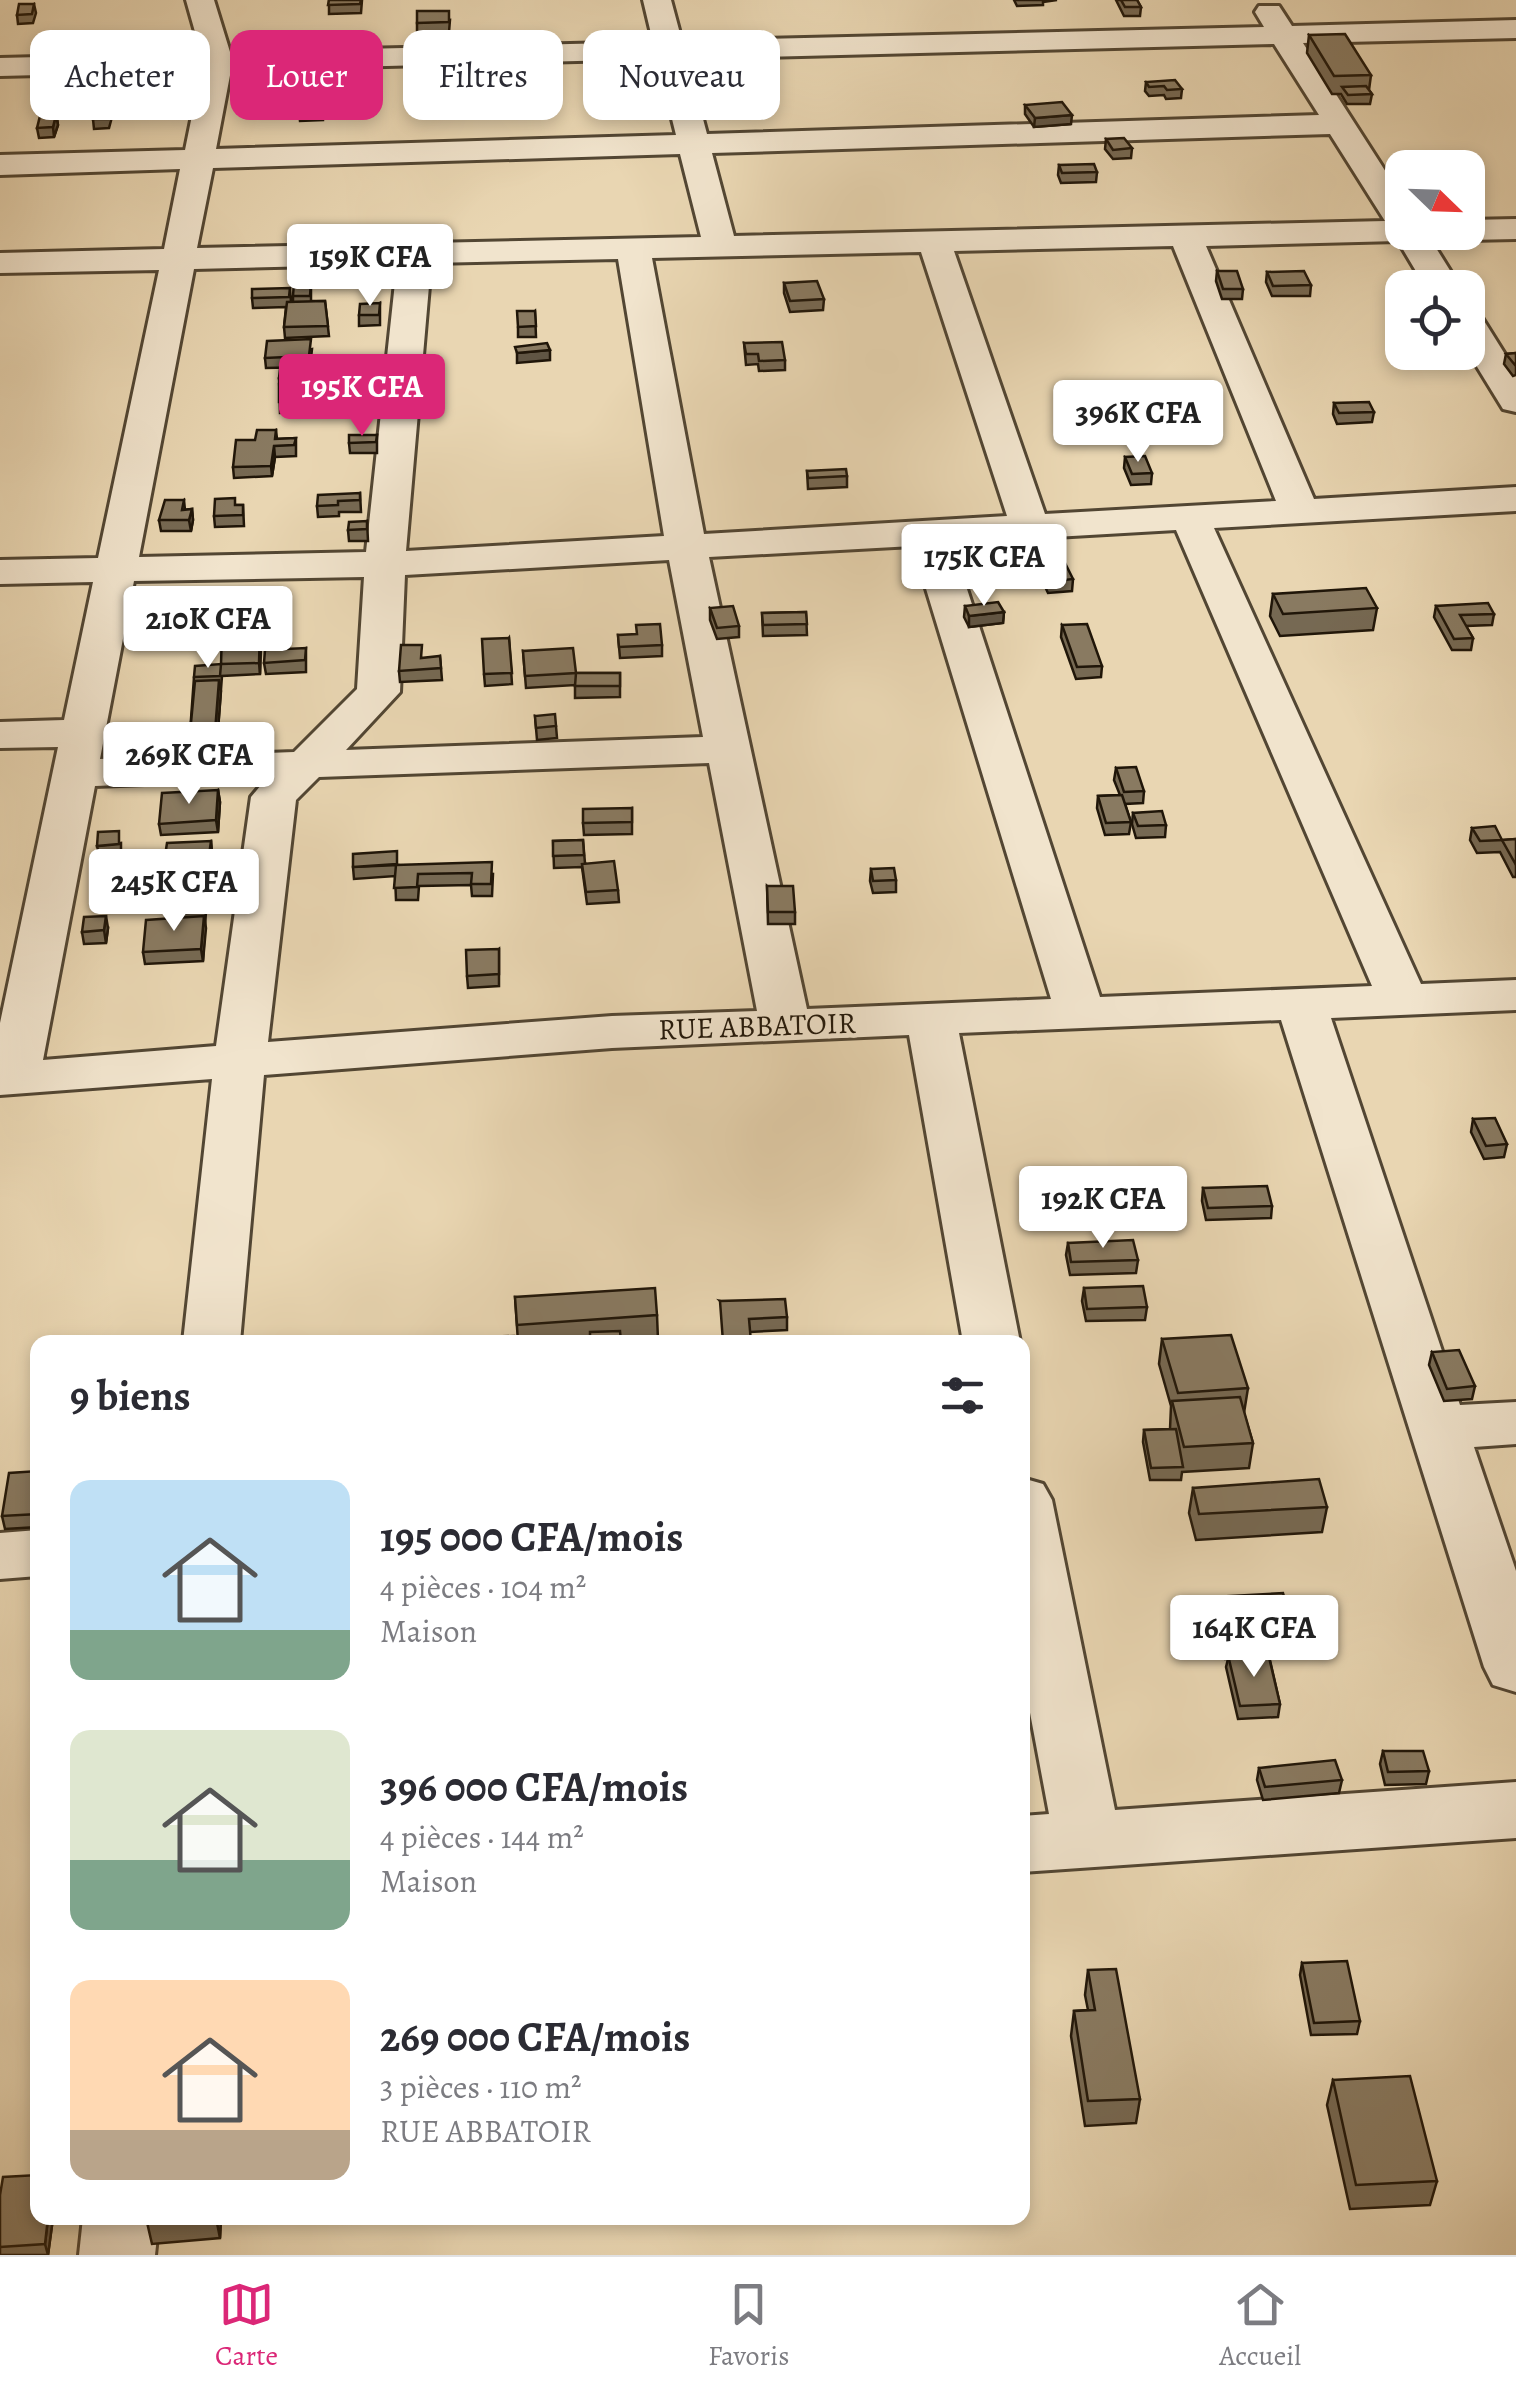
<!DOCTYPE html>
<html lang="fr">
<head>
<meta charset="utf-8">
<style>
	:root { --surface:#fff; --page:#f2f2f3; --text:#2b2b33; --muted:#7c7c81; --line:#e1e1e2; --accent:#db2777 }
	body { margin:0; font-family:Alegreya,serif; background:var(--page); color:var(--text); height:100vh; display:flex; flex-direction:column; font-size:38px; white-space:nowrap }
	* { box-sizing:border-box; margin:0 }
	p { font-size:32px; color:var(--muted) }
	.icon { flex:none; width:55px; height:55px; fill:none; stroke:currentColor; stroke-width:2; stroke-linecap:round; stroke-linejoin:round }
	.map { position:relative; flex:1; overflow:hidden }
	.drawer { position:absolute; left:30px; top:1335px; width:1000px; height:890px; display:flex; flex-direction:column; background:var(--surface); border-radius:20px; box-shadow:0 5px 15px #0003 }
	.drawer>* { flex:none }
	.hud { position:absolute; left:30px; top:30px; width:1000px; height:90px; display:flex; gap:20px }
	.needle { width:65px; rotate:113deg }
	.controls { position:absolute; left:1385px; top:150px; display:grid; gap:20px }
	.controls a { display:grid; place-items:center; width:100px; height:100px; border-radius:20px; background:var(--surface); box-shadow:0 5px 15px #0003; font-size:50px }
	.price { position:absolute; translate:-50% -85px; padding:0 22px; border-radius:10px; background:#fff; color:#222; font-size:32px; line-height:65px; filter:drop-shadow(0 2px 5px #0008) }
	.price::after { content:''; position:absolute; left:50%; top:60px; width:30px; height:22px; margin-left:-15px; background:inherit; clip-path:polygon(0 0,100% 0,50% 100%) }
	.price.on { background:var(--accent); color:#fff }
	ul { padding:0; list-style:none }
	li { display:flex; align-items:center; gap:30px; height:250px; padding:0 40px }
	li span { display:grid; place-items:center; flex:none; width:280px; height:200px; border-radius:20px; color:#555 }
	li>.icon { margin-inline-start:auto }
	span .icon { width:120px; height:120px; fill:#fffc; stroke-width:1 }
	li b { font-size:42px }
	h2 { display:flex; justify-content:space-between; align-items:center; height:120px; padding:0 40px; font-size:42px }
	.tag { padding:0 35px; border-radius:20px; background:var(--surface); box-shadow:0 5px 15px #0003; font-size:35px; line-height:90px }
	.tag.on { background:var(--accent); color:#fff }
	.tab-bar { display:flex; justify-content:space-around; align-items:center; height:140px; border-top:2px solid var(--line); background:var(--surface); font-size:28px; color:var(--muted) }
	.tab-bar a { display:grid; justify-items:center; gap:5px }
	.tab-bar .on { color:var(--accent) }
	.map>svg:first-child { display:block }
</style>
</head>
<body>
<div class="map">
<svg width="1516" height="2255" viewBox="0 0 1516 2255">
	<rect width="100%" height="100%" fill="#e9d6b2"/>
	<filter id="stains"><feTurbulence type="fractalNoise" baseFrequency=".002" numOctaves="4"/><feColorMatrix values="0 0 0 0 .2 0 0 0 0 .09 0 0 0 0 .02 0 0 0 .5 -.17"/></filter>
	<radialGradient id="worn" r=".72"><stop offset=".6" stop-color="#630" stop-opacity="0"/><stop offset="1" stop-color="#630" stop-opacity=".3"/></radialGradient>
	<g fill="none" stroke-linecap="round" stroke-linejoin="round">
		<defs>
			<g id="minor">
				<path d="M186,0H214L230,52L653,42L643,0H671L682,41L1264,27L1255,12L1259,6H1279L1292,26L1516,20V38L1303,43L1402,197V232H1426L1461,288H1426L1398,241L1206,246L1314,499L1516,487V511L1214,528L1421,984L1516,980V1010L1331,1018L1460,1405L1516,1402V1444L1474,1447L1516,1571V1692L1493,1685L1484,1667L1281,1020L959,1033L1020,1342H963L909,1035L612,1048L264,1075L240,1342H183L212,1079L0,1095V1023L58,747L0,748V722L64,720L93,582L0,584V560L98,558L159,270L0,273V253L164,249L180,169L0,175V155L185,150L201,71L0,76V58L201,53ZM1274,44L1319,115L707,134L687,59ZM657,59L676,135L216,149L231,70ZM1330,134L1385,221L734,236L712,153ZM680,154L701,237L197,248L213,168ZM1173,246L1276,501L1045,514L954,251ZM921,252L1007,516L704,534L652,258ZM618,259L664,536L406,551L431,263ZM397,264L366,552L139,557L194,269ZM1176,530L1372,986L1100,997L952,543ZM913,546L1051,999L807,1009L709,557ZM669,560L703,737L346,750L400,692L405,575ZM364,577L357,689L294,752L100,759L134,581ZM709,763L757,1011L612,1016L268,1042L296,800L319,777ZM266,779L251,797L216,1046L43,1060L95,786Z"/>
				<polygon points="1516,219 1516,239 1468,240 1453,232 1468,232 1468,220"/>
				<polygon points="1468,313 1481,316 1516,372 1516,412 1503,409 1468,352"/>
				<polygon points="1022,1478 1043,1484 1052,1500 1115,1810 1516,1782 1516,1838 1022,1872 1022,1816 1049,1814 1022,1670"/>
				<polygon points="38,1530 38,1576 0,1579 0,1533"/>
				<polygon points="83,2218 159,2218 155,2255 79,2255"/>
			</g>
		</defs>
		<use href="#minor" stroke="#524633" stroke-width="6"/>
		<use href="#minor" fill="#f1e4cd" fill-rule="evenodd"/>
	</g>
	<g fill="#766953" stroke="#201609" stroke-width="2.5">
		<polygon points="329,0 362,0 361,13 329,14"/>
		<polygon points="1014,0 1057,0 1044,2 1043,0 1043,5 1017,6"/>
		<polygon points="1116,0 1137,0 1141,7 1140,16 1124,16"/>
		<polygon points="34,4 36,13 33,23 18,24 17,15"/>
		<polygon points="450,20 449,32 417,32 417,23"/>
		<polygon points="1309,35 1371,75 1369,90 1372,94 1370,104 1347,104 1341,94 1332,94 1307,53"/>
		<polygon points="62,79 63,87 92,86 93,101 88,101 89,108 87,116 57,117 58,125 54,137 39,138 37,128 56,115 54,107 62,99 62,96 45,98 44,88"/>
		<polygon points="1146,82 1182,89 1181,98 1166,99 1164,95 1149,96 1145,91"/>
		<polygon points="323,104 323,120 300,121 299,112"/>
		<polygon points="1025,105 1071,124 1034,127 1025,114"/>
		<polygon points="112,117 109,128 94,129 93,119"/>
		<polygon points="1106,139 1132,148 1131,158 1113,159 1105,149"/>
		<polygon points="1059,165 1097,172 1096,182 1061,183 1058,175"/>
		<polygon points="1217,271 1243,289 1242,299 1222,299 1216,281"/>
		<polygon points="1267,272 1311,285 1310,296 1272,296 1266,282"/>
		<polygon points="311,281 311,301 325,301 329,336 285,338 284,327 286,307 253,308 252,298 290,288 291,302 293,302 293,296"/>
		<polygon points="784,283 824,299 823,310 790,312 784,293"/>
		<polygon points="380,303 380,325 359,326 359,315"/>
		<polygon points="535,311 536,337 518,337 518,327"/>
		<polygon points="744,343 785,360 785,370 759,371 758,364 746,365"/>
		<polygon points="312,349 310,367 266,368 265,358"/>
		<polygon points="1516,353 1516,375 1513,376 1504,364 1506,354"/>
		<polygon points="301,369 302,379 300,412 280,413 279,378"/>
		<polygon points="344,381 344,409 328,410 327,399"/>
		<polygon points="1334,403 1374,412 1372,422 1337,424 1333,414"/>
		<polygon points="1129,407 1149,418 1148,429 1132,430 1128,417"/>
		<polygon points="276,430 277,439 296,438 296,456 275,457 272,476 234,478 233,467 255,440"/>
		<polygon points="377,435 377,453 350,453 349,443"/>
		<polygon points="1125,457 1152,473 1151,484 1131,485 1124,468"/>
		<polygon points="807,471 847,476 847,487 808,489"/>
		<polygon points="360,493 361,512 339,512 339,516 318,517 317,506"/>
		<polygon points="184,500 185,510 192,509 193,520 191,531 161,531 159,520"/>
		<polygon points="236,505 243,505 244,526 215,527 214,516"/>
		<polygon points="367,521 368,541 349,541 348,530"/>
		<polygon points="1040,565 1073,579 1072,591 1048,593 1040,576"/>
		<polygon points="1273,594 1377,608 1373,630 1280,636 1270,616"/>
		<polygon points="965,606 1004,612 1003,623 969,627 964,617"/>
		<polygon points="1436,606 1494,614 1492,625 1466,626 1473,638 1471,650 1452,650 1434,617"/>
		<polygon points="710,608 739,626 739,637 717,639 710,620"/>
		<polygon points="806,612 807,635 763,636 762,613"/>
		<polygon points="1062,625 1102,666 1101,677 1076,679 1061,637"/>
		<polygon points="618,635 662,645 662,656 620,658"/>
		<polygon points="509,638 512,684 485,686 484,674"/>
		<polygon points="261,640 260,674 222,676 217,743 192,744 190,733 194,677 221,664"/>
		<polygon points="306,648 306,672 266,674 264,663"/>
		<polygon points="523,651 576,673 620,673 620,697 575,698 575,685 526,688"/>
		<polygon points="440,656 442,680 400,682 399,671"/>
		<polygon points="535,716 556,726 557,738 537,740"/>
		<polygon points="1116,768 1144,791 1143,803 1125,804 1131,822 1129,834 1105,835 1097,808 1098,796 1120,795 1114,780"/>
		<polygon points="218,790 220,802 218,832 161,835 159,824"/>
		<polygon points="632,808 632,834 584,835 583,823"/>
		<polygon points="1133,813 1166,825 1165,837 1136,838 1132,824"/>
		<polygon points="1472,828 1502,840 1516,839 1516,877 1513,877 1500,852 1477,853 1470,840"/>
		<polygon points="583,840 585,863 618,890 619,902 587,904 582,867 554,868 553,841"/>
		<polygon points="211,841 212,853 209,875 187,876 186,867 166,868 165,856"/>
		<polygon points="121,843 121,856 100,858 97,846"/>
		<polygon points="398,865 493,874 492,896 472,896 471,885 419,886 418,900 396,900 395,876 354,879 353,867"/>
		<polygon points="871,869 896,880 896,892 873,893 870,881"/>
		<polygon points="767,886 795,912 795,924 768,924"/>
		<polygon points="204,899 206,911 203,961 145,964 143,952 170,918 169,914"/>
		<polygon points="108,928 106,943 84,944 82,932"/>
		<polygon points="499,949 499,986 468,988 467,976"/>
		<polygon points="1473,1119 1507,1144 1504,1157 1484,1159 1471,1132"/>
		<polygon points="1203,1188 1272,1206 1271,1218 1206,1220 1202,1201"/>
		<polygon points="1068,1243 1138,1260 1136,1273 1070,1275 1066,1255"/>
		<polygon points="1084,1288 1147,1307 1145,1320 1086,1321 1082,1301"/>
		<polygon points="515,1297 657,1315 658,1340 621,1342 518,1342"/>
		<polygon points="720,1301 787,1317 787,1330 750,1332"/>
		<polygon points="1162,1339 1248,1388 1244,1413 1253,1443 1249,1468 1182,1472 1181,1480 1150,1480 1143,1442 1144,1430 1170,1429 1171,1406 1159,1364"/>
		<polygon points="1432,1352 1475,1386 1472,1399 1444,1401 1429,1365"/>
		<polygon points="38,1471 38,1527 5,1529 2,1516"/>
		<polygon points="1193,1488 1327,1507 1322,1532 1196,1540 1189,1513"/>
		<polygon points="1214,1597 1297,1641 1294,1654 1269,1656 1280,1704 1278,1717 1238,1719 1226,1667 1228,1659 1225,1659 1213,1610"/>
		<polygon points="1383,1751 1429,1771 1426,1784 1385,1785 1380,1764"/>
		<polygon points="1259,1768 1342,1780 1339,1793 1263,1800 1257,1780"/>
		<polygon points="1302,1963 1360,2021 1357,2034 1311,2035 1300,1975"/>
		<polygon points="1088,1970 1140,2099 1136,2123 1085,2126 1071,2036 1074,2011 1088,2010 1085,1995"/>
		<polygon points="1333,2080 1437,2181 1430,2205 1350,2209 1327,2105"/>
		<polygon points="0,2195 53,2218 48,2255 0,2255"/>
		<polygon points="146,2218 221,2218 220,2238 152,2244"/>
	</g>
	<g fill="#605544" stroke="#201609" stroke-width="2.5">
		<polygon points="56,115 58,125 54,137 53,127"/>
		<polygon points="1072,115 1071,124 1034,127 1035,118"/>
		<polygon points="550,350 550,360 517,363 517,353"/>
		<polygon points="274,446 275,457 272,476 271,466"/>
		<polygon points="192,509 193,520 191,531 189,520"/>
		<polygon points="1004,612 1003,623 969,627 969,616"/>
		<polygon points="260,629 261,640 260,674 259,663"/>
		<polygon points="219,680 221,691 217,743 215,732"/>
		<polygon points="218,790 220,802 218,832 216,820"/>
		<polygon points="211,841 212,853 209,875 208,863"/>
		<polygon points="106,916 108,928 106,943 104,930"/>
		<polygon points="204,916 206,928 203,961 201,949"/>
		<polygon points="48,2218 53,2218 48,2255 45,2244"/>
		<polygon points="216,2218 221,2218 220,2238"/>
	</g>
	<g fill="#897a61" stroke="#201609" stroke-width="2.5">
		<polygon points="329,0 361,0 360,4 328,5"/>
		<polygon points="1121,0 1137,0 1141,7 1125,7"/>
		<polygon points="19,4 34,4 32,14 17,15"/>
		<polygon points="417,11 449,11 449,22 417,23"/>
		<polygon points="1345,34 1371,75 1334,76 1309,35"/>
		<polygon points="62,79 60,87 44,88 45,80"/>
		<polygon points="1175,80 1182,89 1167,90 1164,86 1149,87 1146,82"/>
		<polygon points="92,86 92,92 62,94 62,87"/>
		<polygon points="1366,86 1372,94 1348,95 1342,87"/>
		<polygon points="88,98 85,106 54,107 57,99"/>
		<polygon points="1062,102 1072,115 1035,118 1025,105"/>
		<polygon points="323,104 322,111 299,112 300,105"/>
		<polygon points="110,107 108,119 93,119 96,108"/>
		<polygon points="56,115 53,127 37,128 40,116"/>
		<polygon points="1124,138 1132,148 1113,150 1106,139"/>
		<polygon points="1094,164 1097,172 1062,173 1059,165"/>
		<polygon points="1217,271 1237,271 1243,289 1223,289"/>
		<polygon points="1304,271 1311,285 1273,286 1267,272"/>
		<polygon points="311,281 310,296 293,296 294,282"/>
		<polygon points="817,281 824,299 790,301 784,283"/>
		<polygon points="290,288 289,297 252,298 252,289"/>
		<polygon points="325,301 328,326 284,327 287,302"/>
		<polygon points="380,303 379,315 359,315 360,304"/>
		<polygon points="517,311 535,311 536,326 518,327"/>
		<polygon points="311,339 309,356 265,358 267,341"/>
		<polygon points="782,342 785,360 759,361 758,354 746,354 744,343"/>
		<polygon points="547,343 550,350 517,353 515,347"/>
		<polygon points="1516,353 1516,365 1515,365 1506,354"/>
		<polygon points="280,369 301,369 300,378 279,378"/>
		<polygon points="328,381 344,381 343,398 327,399"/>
		<polygon points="300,383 299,401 279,402 279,384"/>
		<polygon points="1369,402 1374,412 1339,413 1334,403"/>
		<polygon points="1145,406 1149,418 1133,419 1129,407"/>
		<polygon points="257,430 276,430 275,439 296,438 294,445 274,446 271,466 233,467 236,440 255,440"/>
		<polygon points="349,435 377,435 376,442 349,443"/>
		<polygon points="1145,456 1152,473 1132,474 1125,457"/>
		<polygon points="846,469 847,476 808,478 807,471"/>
		<polygon points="360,493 360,500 338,501 338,505 317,506 318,495"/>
		<polygon points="235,498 235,505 243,505 243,515 214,516 215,499"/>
		<polygon points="165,500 184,500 182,510 192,509 189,520 159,520"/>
		<polygon points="367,521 367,529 348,530 349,522"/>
		<polygon points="1065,563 1073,579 1049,582 1040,565"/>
		<polygon points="1366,588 1377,608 1283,614 1273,594"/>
		<polygon points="998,602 1004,612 969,616 965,606"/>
		<polygon points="1488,603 1494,614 1460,615 1473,638 1454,639 1436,606"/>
		<polygon points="733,606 739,626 717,628 710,608"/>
		<polygon points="806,612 807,624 763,625 762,613"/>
		<polygon points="660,624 662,645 619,647 618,635 637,634 636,625"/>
		<polygon points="1087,624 1102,666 1077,667 1062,625"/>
		<polygon points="260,629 259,663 221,664 222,631"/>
		<polygon points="509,638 512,673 484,674 482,639"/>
		<polygon points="401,645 422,645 421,658 440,656 441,668 399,671"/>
		<polygon points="306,648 305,660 264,663 265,650"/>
		<polygon points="573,648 576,673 525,676 523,651"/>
		<polygon points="221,664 220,676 194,677 195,666"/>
		<polygon points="576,673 620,673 620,686 575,686"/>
		<polygon points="219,680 215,732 190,733 195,681"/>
		<polygon points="555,714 556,726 536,728 535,716"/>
		<polygon points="1136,767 1144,791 1124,792 1116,768"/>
		<polygon points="218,790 216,820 159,824 162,793"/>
		<polygon points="1122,795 1131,822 1106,823 1098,796"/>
		<polygon points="632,808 632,822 583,823 583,809"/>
		<polygon points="1162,811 1166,825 1138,826 1133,813"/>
		<polygon points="1495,826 1502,840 1480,841 1472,828"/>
		<polygon points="119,831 119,844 97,846 98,832"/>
		<polygon points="1516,839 1516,865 1502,840"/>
		<polygon points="583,840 584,855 553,856 553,841"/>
		<polygon points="211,841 208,863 185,864 187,855 165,856 167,843"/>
		<polygon points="397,851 397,864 353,867 353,854"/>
		<polygon points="614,861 618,890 586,892 582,864"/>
		<polygon points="492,862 491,884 471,884 472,873 418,874 417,887 394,888 396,865"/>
		<polygon points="894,868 896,880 873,881 871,869"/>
		<polygon points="767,886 793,886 795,912 768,912"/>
		<polygon points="204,899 203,912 169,914 171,901"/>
		<polygon points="106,916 104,930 82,932 84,917"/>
		<polygon points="204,916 201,949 143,952 146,920"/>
		<polygon points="499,949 499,974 467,976 466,950"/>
		<polygon points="1495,1118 1507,1144 1486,1146 1473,1119"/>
		<polygon points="1267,1186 1272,1206 1208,1208 1203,1188"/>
		<polygon points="1133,1240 1138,1260 1071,1262 1068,1243"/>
		<polygon points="1143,1286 1147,1307 1087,1309 1084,1288"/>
		<polygon points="655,1288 657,1315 517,1325 515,1297"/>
		<polygon points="785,1299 787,1317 749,1319 751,1342 723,1342 720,1301"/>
		<polygon points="620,1331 621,1342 590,1342 590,1332"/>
		<polygon points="1231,1335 1248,1388 1178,1393 1162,1339"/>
		<polygon points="514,1336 514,1342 448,1342 448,1338"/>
		<polygon points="1459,1350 1475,1386 1447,1389 1432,1352"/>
		<polygon points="1240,1397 1253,1443 1184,1447 1172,1401"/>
		<polygon points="1176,1429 1183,1467 1151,1468 1144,1430"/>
		<polygon points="38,1471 38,1514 2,1516 9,1473"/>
		<polygon points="1319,1479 1327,1507 1199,1514 1193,1488"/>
		<polygon points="1283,1593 1297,1641 1227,1646 1214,1597"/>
		<polygon points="1268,1653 1280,1704 1240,1706 1228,1655"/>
		<polygon points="1383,1751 1423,1751 1429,1771 1388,1772"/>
		<polygon points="1335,1760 1342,1780 1265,1787 1259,1768"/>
		<polygon points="1347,1961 1360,2021 1314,2023 1302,1963"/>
		<polygon points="1116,1969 1140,2099 1088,2101 1074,2011 1095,2010 1088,1970"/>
		<polygon points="1410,2076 1437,2181 1356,2185 1333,2080"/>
		<polygon points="38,2175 38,2218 48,2218 45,2244 0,2247 0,2195 3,2177"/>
	</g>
	<g text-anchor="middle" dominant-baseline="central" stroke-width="9" stroke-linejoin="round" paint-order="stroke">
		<g font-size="30" fill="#201609" stroke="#f1e4cd">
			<text transform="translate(757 1026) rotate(-2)">RUE ABBATOIR</text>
		</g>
	</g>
	<rect width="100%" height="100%" filter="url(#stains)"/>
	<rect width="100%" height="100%" fill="url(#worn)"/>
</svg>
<div class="controls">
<a><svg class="needle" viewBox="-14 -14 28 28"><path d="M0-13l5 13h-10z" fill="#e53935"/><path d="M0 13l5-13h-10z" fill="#7c7c81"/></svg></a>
<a><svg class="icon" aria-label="locate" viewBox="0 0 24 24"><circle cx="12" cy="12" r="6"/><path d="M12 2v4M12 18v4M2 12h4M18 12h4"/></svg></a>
</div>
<b class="price" style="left:370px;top:309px">159K CFA</b>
<b class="price on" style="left:362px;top:439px">195K CFA</b>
<b class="price" style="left:1138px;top:465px">396K CFA</b>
<b class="price" style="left:984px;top:609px">175K CFA</b>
<b class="price" style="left:208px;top:671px">210K CFA</b>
<b class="price" style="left:189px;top:807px">269K CFA</b>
<b class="price" style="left:174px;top:934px">245K CFA</b>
<b class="price" style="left:1103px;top:1251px">192K CFA</b>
<b class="price" style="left:1254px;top:1680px">164K CFA</b>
<div class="hud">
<a class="tag">Acheter</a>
<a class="tag on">Louer</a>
<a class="tag">Filtres</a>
<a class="tag">Nouveau</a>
</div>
<section class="drawer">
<h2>9 biens<svg class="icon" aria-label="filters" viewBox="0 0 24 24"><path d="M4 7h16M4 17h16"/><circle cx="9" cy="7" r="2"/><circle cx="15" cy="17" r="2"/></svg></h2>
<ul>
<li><span style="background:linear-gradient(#bfe0f5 75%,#7fa58c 0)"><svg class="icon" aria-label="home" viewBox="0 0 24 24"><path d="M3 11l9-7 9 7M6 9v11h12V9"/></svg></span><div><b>195 000 CFA/mois</b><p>4 pièces · 104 m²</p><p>Maison</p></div></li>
<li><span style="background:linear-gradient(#dfe7d0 65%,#7fa58c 0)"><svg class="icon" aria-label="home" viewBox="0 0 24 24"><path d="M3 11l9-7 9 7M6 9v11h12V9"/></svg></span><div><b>396 000 CFA/mois</b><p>4 pièces · 144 m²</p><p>Maison</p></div></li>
<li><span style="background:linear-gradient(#ffd9b3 75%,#b9a48a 0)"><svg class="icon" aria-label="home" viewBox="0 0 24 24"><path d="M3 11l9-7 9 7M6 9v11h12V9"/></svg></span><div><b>269 000 CFA/mois</b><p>3 pièces · 110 m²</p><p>RUE ABBATOIR</p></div></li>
</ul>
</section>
</div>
<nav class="tab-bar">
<a class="on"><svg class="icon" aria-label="map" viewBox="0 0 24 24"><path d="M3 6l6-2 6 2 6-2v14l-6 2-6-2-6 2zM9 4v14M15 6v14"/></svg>Carte</a>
<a><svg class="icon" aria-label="saved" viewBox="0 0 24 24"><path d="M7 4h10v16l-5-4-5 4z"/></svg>Favoris</a>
<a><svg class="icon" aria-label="home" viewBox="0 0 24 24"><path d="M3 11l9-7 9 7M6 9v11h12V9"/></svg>Accueil</a>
</nav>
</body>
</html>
